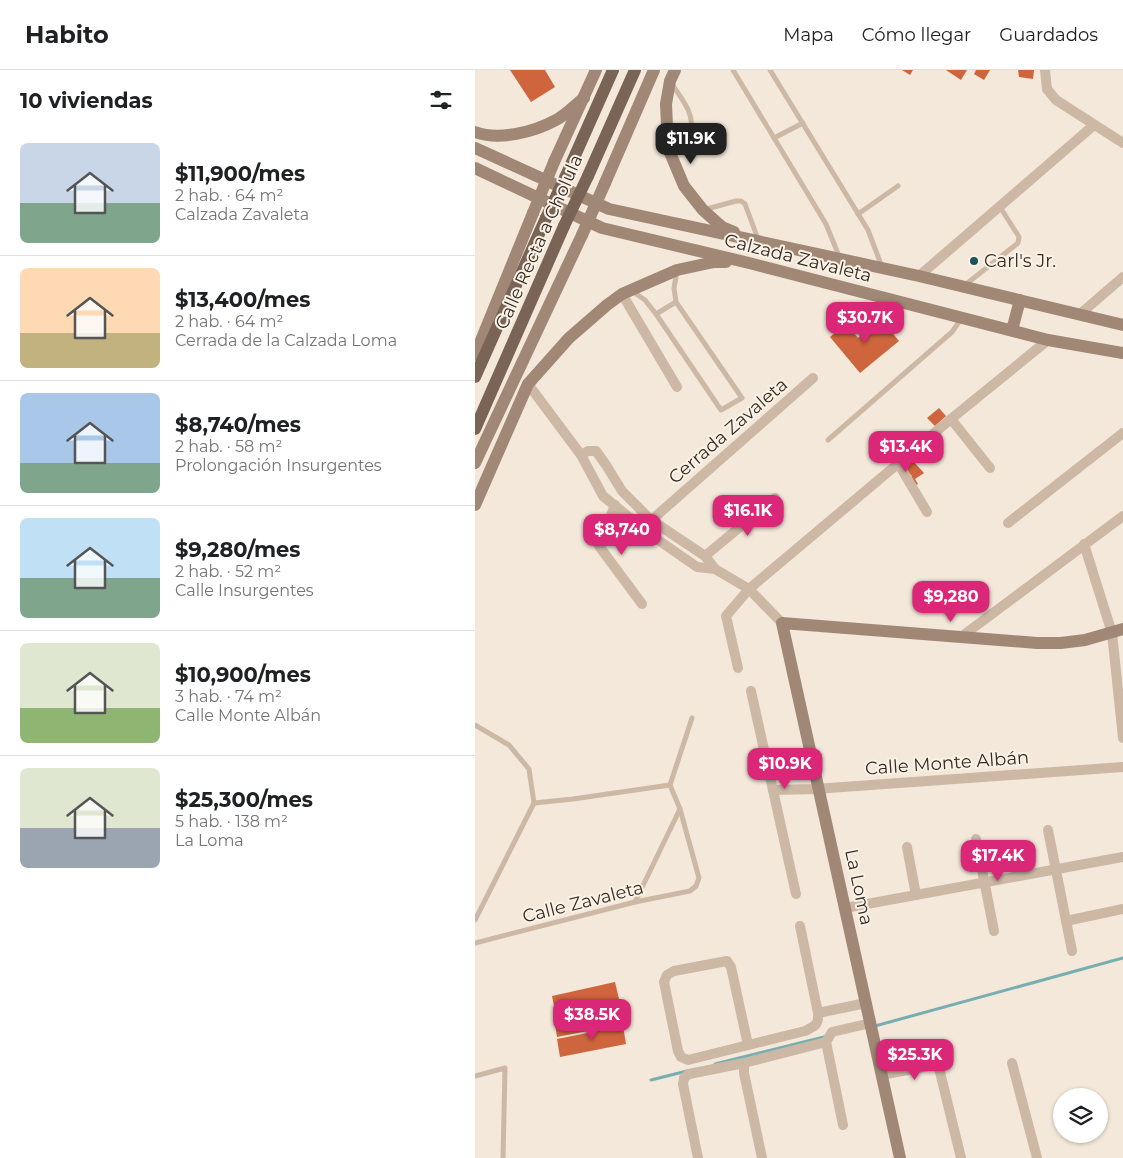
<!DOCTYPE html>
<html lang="es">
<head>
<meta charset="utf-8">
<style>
	:root { --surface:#fff; --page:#f6f6f6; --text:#202124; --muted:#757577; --line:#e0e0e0; --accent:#db2777 }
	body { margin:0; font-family:Montserrat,sans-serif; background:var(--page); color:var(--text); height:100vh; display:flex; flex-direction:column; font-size:19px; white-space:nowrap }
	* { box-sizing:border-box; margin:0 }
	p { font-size:16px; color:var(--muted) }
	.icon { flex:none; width:28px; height:28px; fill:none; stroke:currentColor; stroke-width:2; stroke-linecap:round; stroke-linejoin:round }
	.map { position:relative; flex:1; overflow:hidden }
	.side { display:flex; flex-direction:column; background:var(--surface); width:475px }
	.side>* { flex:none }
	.fabs { position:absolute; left:578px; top:1018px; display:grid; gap:10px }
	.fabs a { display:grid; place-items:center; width:55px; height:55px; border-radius:50%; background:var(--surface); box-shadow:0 1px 4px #0004; font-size:25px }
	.price { position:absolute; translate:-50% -42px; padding:0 11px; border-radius:10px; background:var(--accent); color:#fff; font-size:16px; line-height:32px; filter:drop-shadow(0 1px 2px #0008) }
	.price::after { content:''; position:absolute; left:50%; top:30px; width:15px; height:11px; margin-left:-8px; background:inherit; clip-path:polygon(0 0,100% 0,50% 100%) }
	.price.active { background:#222; color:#fff }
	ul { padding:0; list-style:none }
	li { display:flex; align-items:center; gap:15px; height:125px; padding:0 20px }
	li+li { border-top:1px solid var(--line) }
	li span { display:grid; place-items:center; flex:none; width:140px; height:100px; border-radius:8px; color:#555 }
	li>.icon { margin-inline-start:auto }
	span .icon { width:60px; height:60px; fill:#fffc; stroke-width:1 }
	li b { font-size:21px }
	h2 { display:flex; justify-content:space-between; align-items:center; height:60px; padding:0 20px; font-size:21px }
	header { display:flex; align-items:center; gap:30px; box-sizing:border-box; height:70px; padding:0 25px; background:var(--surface); border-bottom:1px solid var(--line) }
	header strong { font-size:24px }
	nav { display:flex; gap:28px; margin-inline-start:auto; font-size:18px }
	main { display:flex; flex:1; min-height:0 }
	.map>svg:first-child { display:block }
</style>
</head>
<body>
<header>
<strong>Habito</strong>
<nav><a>Mapa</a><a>Cómo llegar</a><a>Guardados</a></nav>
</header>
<main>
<section class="side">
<h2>10 viviendas<svg class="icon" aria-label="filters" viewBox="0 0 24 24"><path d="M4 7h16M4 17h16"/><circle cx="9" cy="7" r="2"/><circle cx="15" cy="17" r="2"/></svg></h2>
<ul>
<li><span style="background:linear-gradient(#c9d6e8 60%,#7fa58c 0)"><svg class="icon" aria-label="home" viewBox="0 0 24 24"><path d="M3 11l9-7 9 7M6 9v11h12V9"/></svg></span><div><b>$11,900/mes</b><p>2 hab. · 64 m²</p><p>Calzada Zavaleta</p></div></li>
<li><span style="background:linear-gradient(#ffd9b3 65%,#c2b280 0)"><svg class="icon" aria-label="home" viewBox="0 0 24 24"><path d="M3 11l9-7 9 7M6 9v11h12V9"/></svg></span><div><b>$13,400/mes</b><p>2 hab. · 64 m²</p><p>Cerrada de la Calzada Loma</p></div></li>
<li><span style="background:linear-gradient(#a9c7e8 70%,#7fa58c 0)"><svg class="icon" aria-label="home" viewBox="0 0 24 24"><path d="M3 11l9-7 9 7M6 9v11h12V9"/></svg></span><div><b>$8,740/mes</b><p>2 hab. · 58 m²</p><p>Prolongación Insurgentes</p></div></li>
<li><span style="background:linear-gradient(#bfe0f5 60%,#7fa58c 0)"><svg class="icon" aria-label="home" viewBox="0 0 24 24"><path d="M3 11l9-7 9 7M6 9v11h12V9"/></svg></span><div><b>$9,280/mes</b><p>2 hab. · 52 m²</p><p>Calle Insurgentes</p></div></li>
<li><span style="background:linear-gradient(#dfe7d0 65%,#8fb573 0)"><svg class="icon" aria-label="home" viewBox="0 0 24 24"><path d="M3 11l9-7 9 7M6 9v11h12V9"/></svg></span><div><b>$10,900/mes</b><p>3 hab. · 74 m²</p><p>Calle Monte Albán</p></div></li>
<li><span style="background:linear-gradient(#dfe7d0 60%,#9aa5b1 0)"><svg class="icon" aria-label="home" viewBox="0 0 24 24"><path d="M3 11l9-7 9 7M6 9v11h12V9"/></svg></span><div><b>$25,300/mes</b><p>5 hab. · 138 m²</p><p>La Loma</p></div></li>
</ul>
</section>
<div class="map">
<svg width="648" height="1088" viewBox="0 0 648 1088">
	<rect width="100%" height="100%" fill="#f3e8d9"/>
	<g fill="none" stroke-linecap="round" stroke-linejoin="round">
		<g stroke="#76aeb2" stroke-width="3">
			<polyline points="400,956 648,888"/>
			<polyline points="240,994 353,966"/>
			<polyline points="176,1010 212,1001"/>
		</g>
	</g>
	<g fill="#cf653c">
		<polygon points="35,0 70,0 80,17 56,32"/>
		<polygon points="427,0 438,0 435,5"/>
		<polygon points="471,0 492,0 486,10"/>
		<polygon points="501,0 515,0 509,10 499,4"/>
		<polygon points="543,0 559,0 558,9 544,7"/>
		<polygon points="406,249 424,271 385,303 355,267 371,253 383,268"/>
		<polygon points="464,338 471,346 460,356 452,348"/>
		<polygon points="438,391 449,403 440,409 443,414 438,416 434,408 437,406 429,398"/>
		<polygon points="140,912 145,933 81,945 77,926"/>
		<polygon points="145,935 149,954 82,967 79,948"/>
		<polygon points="148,956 151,974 85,987 82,969"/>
	</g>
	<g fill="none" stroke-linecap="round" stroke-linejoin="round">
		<g stroke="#ccb8a4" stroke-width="5">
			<polyline points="258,0 351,154 364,186"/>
			<polyline points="295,0 393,160 407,197"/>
			<polyline points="299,68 328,53"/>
			<path d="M194,78C200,74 210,70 214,64C223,47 205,26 196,13"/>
			<polyline points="228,140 261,131 266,131 270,134 283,169"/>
			<polyline points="383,144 423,116"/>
			<polyline points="490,215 543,173 544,167 525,137"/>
			<polyline points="157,221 170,230 181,244 246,340 267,328 201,232 199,218 202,201"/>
			<polyline points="181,244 201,232"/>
			<polyline points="353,370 477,262 486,249"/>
			<polyline points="0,655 34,675 54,699 59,733 98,729 195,715"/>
			<polyline points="195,715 217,648"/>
			<polyline points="160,832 205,739"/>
			<polyline points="0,850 59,733"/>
			<polyline points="0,873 160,832 215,821 221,816 224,808 205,739 195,715"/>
			<polyline points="0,1006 30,998 28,1088"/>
		</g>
		<g stroke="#ccb8a4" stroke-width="10">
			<polyline points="570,0 572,19 581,30 648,73"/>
			<polyline points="444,206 619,55"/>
			<polyline points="147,224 202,317"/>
			<polyline points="604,245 648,207"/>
			<polyline points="53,314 106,385 128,426 176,465 222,497 240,499"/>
			<polyline points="476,349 515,398"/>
			<polyline points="106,385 113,381 121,381 131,395 147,421 176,450 230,486 240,499 274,519 307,553"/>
			<polyline points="423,393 452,442"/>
			<polyline points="140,435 124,476 167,534"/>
			<polyline points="533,453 648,363"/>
			<polyline points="172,454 338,308"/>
			<polyline points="609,474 637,563 648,668"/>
			<polyline points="230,486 300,428"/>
			<polyline points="486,567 648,446"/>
			<polyline points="263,598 251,546 274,519 476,349 573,270"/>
			<polyline points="276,621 321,824"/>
			<polyline points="298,720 340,719 648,697"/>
			<polyline points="573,760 597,881"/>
			<polyline points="501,769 519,861"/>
			<polyline points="432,777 441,825"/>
			<polyline points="370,838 648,787"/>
			<polyline points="591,851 648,839"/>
			<polyline points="325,856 343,943 391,933"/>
			<path d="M273,975L256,897L252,891L199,901L192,905L189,912L203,981L206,987L213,990L330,961C340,956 344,955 343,943"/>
			<polyline points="537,993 562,1088"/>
			<polyline points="407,1005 458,995 462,995 464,998 486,1088"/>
			<polyline points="368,1055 351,972 357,962 396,953"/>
			<polyline points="223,1088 208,1014 209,1008 214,1004 269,993"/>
			<polyline points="287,1088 269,1003 269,993 351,972"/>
		</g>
		<g stroke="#a08776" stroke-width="12">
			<polyline points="200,0 195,11 191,34 193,78 209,116 228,140 247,157 259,162"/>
			<path d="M0,62C24,71 59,62 81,50C91,45 100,35 109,28"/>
			<polyline points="0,78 134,139 444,206 648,255"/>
			<polyline points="79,92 121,0"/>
			<polyline points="0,98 127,158 274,193 573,270 648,283"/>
			<polyline points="130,113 179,0"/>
			<polyline points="537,260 545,230"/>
			<polyline points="0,285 58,143"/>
			<polyline points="0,393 107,165"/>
			<polyline points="0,435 53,314 94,268 132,235 147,224 202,200 239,192 251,192"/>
			<polyline points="425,1088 307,553 562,573 586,573 610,570 648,559"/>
		</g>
		<g stroke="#7a6456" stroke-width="12">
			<polyline points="94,99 138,0"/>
			<polyline points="113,106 160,0"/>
			<polyline points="0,307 71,148"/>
			<polyline points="0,359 89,156"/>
		</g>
		<g stroke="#a08776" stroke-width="12">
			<polyline points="58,143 79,92"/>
			<polyline points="107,165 130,113"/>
		</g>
		<g stroke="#7a6456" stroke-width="12">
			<polyline points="71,148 94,99"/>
			<polyline points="89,156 113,106"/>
		</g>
	</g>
	<circle fill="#19555c" stroke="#fbf2e6" stroke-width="2" cx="499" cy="191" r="5"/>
	<g text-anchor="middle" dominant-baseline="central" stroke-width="4" stroke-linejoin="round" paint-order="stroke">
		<g font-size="18" fill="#372c26" stroke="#fbf2e6">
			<text transform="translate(64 172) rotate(-66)">Calle Recta a Cholula</text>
			<text transform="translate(323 188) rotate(14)">Calzada Zavaleta</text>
			<text transform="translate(253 361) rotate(-41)">Cerrada Zavaleta</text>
			<text transform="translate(472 693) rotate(-4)">Calle Monte Albán</text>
			<text transform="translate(384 817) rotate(78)">La Loma</text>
			<text transform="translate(108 832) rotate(-14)">Calle Zavaleta</text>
		</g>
		<g font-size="18" fill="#372c26" stroke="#fbf2e6" text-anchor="start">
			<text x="509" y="191">Carl's Jr.</text>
		</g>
	</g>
</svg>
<div class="fabs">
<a><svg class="icon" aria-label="layers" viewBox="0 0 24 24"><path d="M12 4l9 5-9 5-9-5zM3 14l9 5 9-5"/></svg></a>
</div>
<b class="price active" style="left:216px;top:95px">$11.9K</b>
<b class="price" style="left:390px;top:274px">$30.7K</b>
<b class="price" style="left:431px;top:403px">$13.4K</b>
<b class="price" style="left:273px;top:467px">$16.1K</b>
<b class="price" style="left:147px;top:486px">$8,740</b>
<b class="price" style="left:476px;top:553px">$9,280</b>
<b class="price" style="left:310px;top:720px">$10.9K</b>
<b class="price" style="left:523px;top:812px">$17.4K</b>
<b class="price" style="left:117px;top:971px">$38.5K</b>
<b class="price" style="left:440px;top:1011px">$25.3K</b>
</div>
</main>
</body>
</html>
